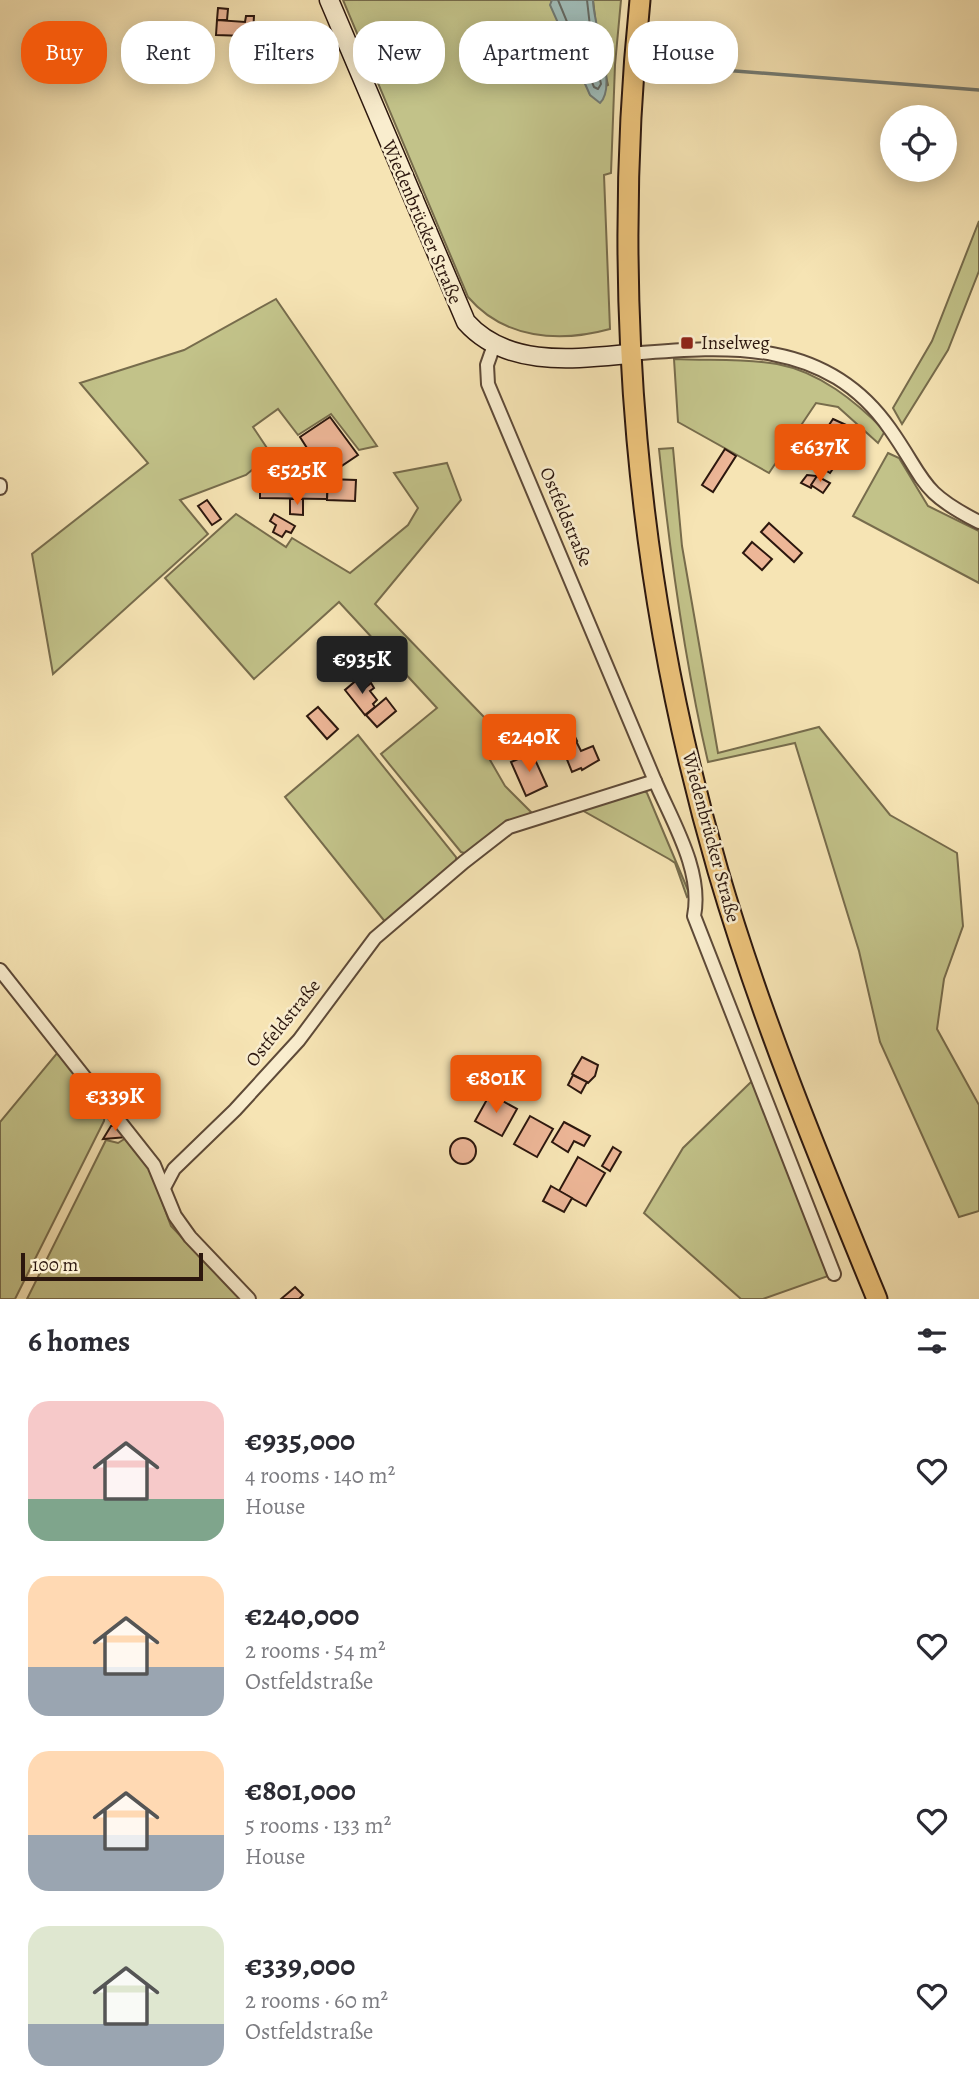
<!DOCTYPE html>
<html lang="en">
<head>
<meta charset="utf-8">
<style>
	:root { --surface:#fff; --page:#f2f2f3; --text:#2b2b33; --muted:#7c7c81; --accent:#ea580c }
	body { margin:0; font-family:Alegreya,serif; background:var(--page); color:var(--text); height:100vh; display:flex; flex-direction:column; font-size:26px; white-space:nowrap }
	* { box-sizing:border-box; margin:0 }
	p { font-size:23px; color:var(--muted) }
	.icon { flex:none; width:38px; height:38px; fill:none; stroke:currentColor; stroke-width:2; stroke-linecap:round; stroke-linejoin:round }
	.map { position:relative; height:1299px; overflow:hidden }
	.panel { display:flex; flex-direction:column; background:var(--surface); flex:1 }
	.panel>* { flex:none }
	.banner { position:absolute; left:21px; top:21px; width:938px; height:63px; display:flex; gap:14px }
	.buttons { position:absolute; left:880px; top:105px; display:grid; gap:14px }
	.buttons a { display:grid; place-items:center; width:77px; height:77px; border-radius:50%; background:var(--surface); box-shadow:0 4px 18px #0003; font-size:35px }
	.scale { position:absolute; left:21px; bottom:18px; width:182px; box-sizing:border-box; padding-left:7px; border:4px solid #2c170e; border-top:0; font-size:19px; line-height:24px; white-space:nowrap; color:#2c170e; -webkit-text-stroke:5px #f9edce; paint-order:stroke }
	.price { position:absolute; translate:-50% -60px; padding:0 16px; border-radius:7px; background:var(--accent); color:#fff; font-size:23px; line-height:46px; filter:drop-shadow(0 2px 4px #0008) }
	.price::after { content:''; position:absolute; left:50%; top:42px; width:21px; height:16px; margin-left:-10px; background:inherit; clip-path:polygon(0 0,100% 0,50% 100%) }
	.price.active { background:#222; color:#fff }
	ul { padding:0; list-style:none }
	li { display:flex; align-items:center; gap:21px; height:175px; padding:0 28px }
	li span { display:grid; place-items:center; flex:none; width:196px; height:140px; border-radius:21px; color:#555 }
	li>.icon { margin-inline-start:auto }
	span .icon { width:84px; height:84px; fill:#fffc; stroke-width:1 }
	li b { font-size:30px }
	h2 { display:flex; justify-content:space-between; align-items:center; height:84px; padding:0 28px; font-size:30px }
	.tag { padding:0 24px; border-radius:28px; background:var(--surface); box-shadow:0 4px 18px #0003; font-size:24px; line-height:63px }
	.tag.active { background:var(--accent); color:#fff }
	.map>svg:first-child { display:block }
</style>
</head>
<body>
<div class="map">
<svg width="979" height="1299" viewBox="0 0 979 1299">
	<rect width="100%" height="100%" fill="#f6e4b4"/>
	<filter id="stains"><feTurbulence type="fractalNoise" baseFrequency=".00286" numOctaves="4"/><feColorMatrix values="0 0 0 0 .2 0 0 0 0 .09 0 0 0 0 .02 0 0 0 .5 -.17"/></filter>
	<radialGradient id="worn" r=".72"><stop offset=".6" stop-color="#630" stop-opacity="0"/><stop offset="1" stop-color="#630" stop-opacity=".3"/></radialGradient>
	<g fill="#c2c289" stroke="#776c4c" stroke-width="2">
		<path d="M343,0H552L551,5L590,94L608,85L598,42L593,0H621L615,65L611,173L604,175L610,329C559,343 504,339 468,297Z"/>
		<polygon points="979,221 979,271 948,350 902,424 893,408 932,341"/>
		<polygon points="276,299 377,446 359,450 331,414 298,435 278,409 253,427 271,454 246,475 180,500 208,534 53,674 32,554 148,463 80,383 184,350"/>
		<path d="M674,359C707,361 744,358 777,364C820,372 855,401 885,431L878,443L838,407L816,403L769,473L678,422Z"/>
		<path d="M673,448L682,546L718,753L819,727L890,815L957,853L963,926L944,979L937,1029L979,1105V1211L959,1217L880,1042L859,951L795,743L708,762C684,659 670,555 659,449Z"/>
		<polygon points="888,453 899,458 928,506 979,531 979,583 853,516"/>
		<polygon points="447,463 461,500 375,604 510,744 490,760 505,786 532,813 507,824 468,854 461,852 381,754 437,708 339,602 254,679 165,578 236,514 286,547 292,538 350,573 408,525 418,508 394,473"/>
		<polygon points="358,735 456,857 456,864 386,923 285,797"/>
		<polygon points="642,790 647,793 690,895 687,897 675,863 669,859 580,809"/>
		<polygon points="58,1052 105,1111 104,1121 15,1299 0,1299 0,1122"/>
		<polygon points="752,1081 831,1275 763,1299 741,1299 644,1213 683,1148"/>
		<polygon points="126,1138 149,1167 171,1226 240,1299 27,1299 106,1140 118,1143"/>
	</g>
	<path fill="#a0bcb7" stroke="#727a73" stroke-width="2" d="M552,0H593C593,26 618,86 600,103L590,95L550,5Z"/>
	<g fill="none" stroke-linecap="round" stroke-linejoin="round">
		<polyline stroke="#666a62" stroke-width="2" points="558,0 594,87 598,89 601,84 592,44 587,0"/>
		<polyline stroke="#727a73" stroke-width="3.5" points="684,67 979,90"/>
	</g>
	<g fill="#edb697" stroke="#2c170e" stroke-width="2">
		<polygon points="218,8 228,9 227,20 217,20"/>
		<polygon points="246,16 254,16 253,33 245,32 245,36 216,35 217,20 245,22"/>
		<polygon points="330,417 358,455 340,467 328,449 314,459 300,437"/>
		<polygon points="833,419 855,429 849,439 837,435 833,442 846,450 830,473 810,461 828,433 825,431"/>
		<polygon points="725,449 736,456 713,492 702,485"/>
		<polygon points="807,475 817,476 811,488 801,483"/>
		<polygon points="817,476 830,483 823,493 811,485"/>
		<polygon points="260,479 328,479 327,499 260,498"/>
		<polygon points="328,479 356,480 355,501 327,500"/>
		<polygon points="290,499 303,499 303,515 290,514"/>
		<polygon points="207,500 221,519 212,525 198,506"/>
		<polygon points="274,514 295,526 291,533 286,531 282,537 273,532 276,525 270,521"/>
		<polygon points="769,523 802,553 794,562 761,532"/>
		<polygon points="752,542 772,559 762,570 743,553"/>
		<polygon points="359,678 366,687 371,683 374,688 370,691 377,700 373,704 375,707 365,715 345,690"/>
		<polygon points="386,698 396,711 377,727 366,715"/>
		<polygon points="318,707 338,729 327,739 307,716"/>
		<polygon points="567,720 577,741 562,747 553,727"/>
		<polygon points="576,741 581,751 593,746 599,760 582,770 581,768 572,772 562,747"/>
		<polygon points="532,753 547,786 526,796 511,762"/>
		<polygon points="582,1057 598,1065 595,1076 588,1083 572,1074"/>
		<polygon points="573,1075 587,1082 581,1093 568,1085"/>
		<polygon points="490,1094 517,1109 502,1136 475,1121"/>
		<polygon points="530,1116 553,1129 537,1157 514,1144"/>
		<polygon points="564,1122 590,1136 584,1146 574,1141 568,1152 552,1142"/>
		<polygon points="111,1126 120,1126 128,1137 103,1139"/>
		<circle cx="463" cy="1151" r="13"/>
		<polygon points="613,1147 621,1152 610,1171 602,1166"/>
		<polygon points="578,1157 605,1173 586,1206 559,1191"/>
		<polygon points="551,1186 572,1198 564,1212 543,1201"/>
		<polygon points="295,1287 303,1295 299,1299 281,1299"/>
	</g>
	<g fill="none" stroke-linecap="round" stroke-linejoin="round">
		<defs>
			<g id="minor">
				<path d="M629,354C728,346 826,337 890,429C926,480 918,491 979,522"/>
				<polyline points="0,485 0,488"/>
				<path d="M655,781C672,821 703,871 694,916L834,1274"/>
				<polyline points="0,970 154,1165 175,1216 190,1237 249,1299"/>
				<polyline points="165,1186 174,1169 235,1110 299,1040 375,938 464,862 509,827 655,781 488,384 487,365 494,345"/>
			</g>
			<path id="secondary" d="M329,0L466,322C507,368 574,359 629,354"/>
			<path id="primary" d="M640,0C610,293 636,589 718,871C761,1018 819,1158 877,1299"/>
		</defs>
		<use href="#minor" stroke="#5e4a38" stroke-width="16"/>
		<use href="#secondary" stroke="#2c170e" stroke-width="21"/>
		<use href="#primary" stroke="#2c170e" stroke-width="23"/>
		<use href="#minor" stroke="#f9edce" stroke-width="12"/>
		<use href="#secondary" stroke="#f9edce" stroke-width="18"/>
		<use href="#primary" stroke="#ebc27a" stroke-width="19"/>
	</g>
	<rect fill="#8f2418" stroke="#f9edce" stroke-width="2.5" x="680" y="336" width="14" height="14" rx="3.5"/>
	<g text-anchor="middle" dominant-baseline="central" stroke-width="5" stroke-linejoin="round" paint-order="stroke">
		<g font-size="19" fill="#2c170e" stroke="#f9edce">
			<text transform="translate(422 222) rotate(67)">Wiedenbrücker Straße</text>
			<text transform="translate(566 517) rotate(67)">Ostfeldstraße</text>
			<text transform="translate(711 837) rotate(75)">Wiedenbrücker Straße</text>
			<text transform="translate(283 1023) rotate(-51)">Ostfeldstraße</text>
		</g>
		<g font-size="19" fill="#2c170e" stroke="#f9edce" text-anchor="start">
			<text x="701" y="343">Inselweg</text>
		</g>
	</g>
	<rect width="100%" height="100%" filter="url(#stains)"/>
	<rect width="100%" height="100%" fill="url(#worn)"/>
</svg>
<div class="buttons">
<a><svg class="icon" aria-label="locate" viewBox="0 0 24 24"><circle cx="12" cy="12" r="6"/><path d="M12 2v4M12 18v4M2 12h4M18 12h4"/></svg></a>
</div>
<div class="scale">100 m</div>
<b class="price" style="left:820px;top:484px">€637K</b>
<b class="price" style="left:297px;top:507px">€525K</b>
<b class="price active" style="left:362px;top:696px">€935K</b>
<b class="price" style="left:529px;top:774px">€240K</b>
<b class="price" style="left:496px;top:1115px">€801K</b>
<b class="price" style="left:115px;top:1133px">€339K</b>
<div class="banner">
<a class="tag active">Buy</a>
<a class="tag">Rent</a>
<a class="tag">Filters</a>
<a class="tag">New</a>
<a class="tag">Apartment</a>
<a class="tag">House</a>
</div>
</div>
<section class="panel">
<h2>6 homes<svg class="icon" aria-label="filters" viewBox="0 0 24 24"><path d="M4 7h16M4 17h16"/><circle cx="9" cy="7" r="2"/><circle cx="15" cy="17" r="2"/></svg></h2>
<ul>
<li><span style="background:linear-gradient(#f6c9c9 70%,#7fa58c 0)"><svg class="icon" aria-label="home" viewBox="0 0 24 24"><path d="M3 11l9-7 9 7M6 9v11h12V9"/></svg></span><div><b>€935,000</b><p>4 rooms · 140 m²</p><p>House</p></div><svg class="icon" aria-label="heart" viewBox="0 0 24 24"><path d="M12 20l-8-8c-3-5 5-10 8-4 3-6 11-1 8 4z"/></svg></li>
<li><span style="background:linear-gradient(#ffd9b3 65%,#9aa5b1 0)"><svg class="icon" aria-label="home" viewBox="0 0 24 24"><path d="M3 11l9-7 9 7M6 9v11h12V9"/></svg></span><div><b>€240,000</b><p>2 rooms · 54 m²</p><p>Ostfeldstraße</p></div><svg class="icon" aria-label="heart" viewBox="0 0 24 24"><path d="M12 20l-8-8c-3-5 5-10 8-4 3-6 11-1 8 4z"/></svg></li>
<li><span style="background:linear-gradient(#ffd9b3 60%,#9aa5b1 0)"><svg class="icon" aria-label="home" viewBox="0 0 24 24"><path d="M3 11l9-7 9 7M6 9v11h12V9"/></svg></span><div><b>€801,000</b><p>5 rooms · 133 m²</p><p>House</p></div><svg class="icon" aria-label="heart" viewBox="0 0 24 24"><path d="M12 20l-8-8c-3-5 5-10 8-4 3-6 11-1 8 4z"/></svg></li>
<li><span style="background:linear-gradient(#dfe7d0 70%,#9aa5b1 0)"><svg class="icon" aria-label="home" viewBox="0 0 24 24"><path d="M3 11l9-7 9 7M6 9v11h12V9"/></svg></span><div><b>€339,000</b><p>2 rooms · 60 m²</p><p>Ostfeldstraße</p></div><svg class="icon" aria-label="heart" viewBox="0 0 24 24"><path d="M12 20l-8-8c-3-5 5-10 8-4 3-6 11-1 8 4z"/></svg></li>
</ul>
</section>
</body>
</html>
